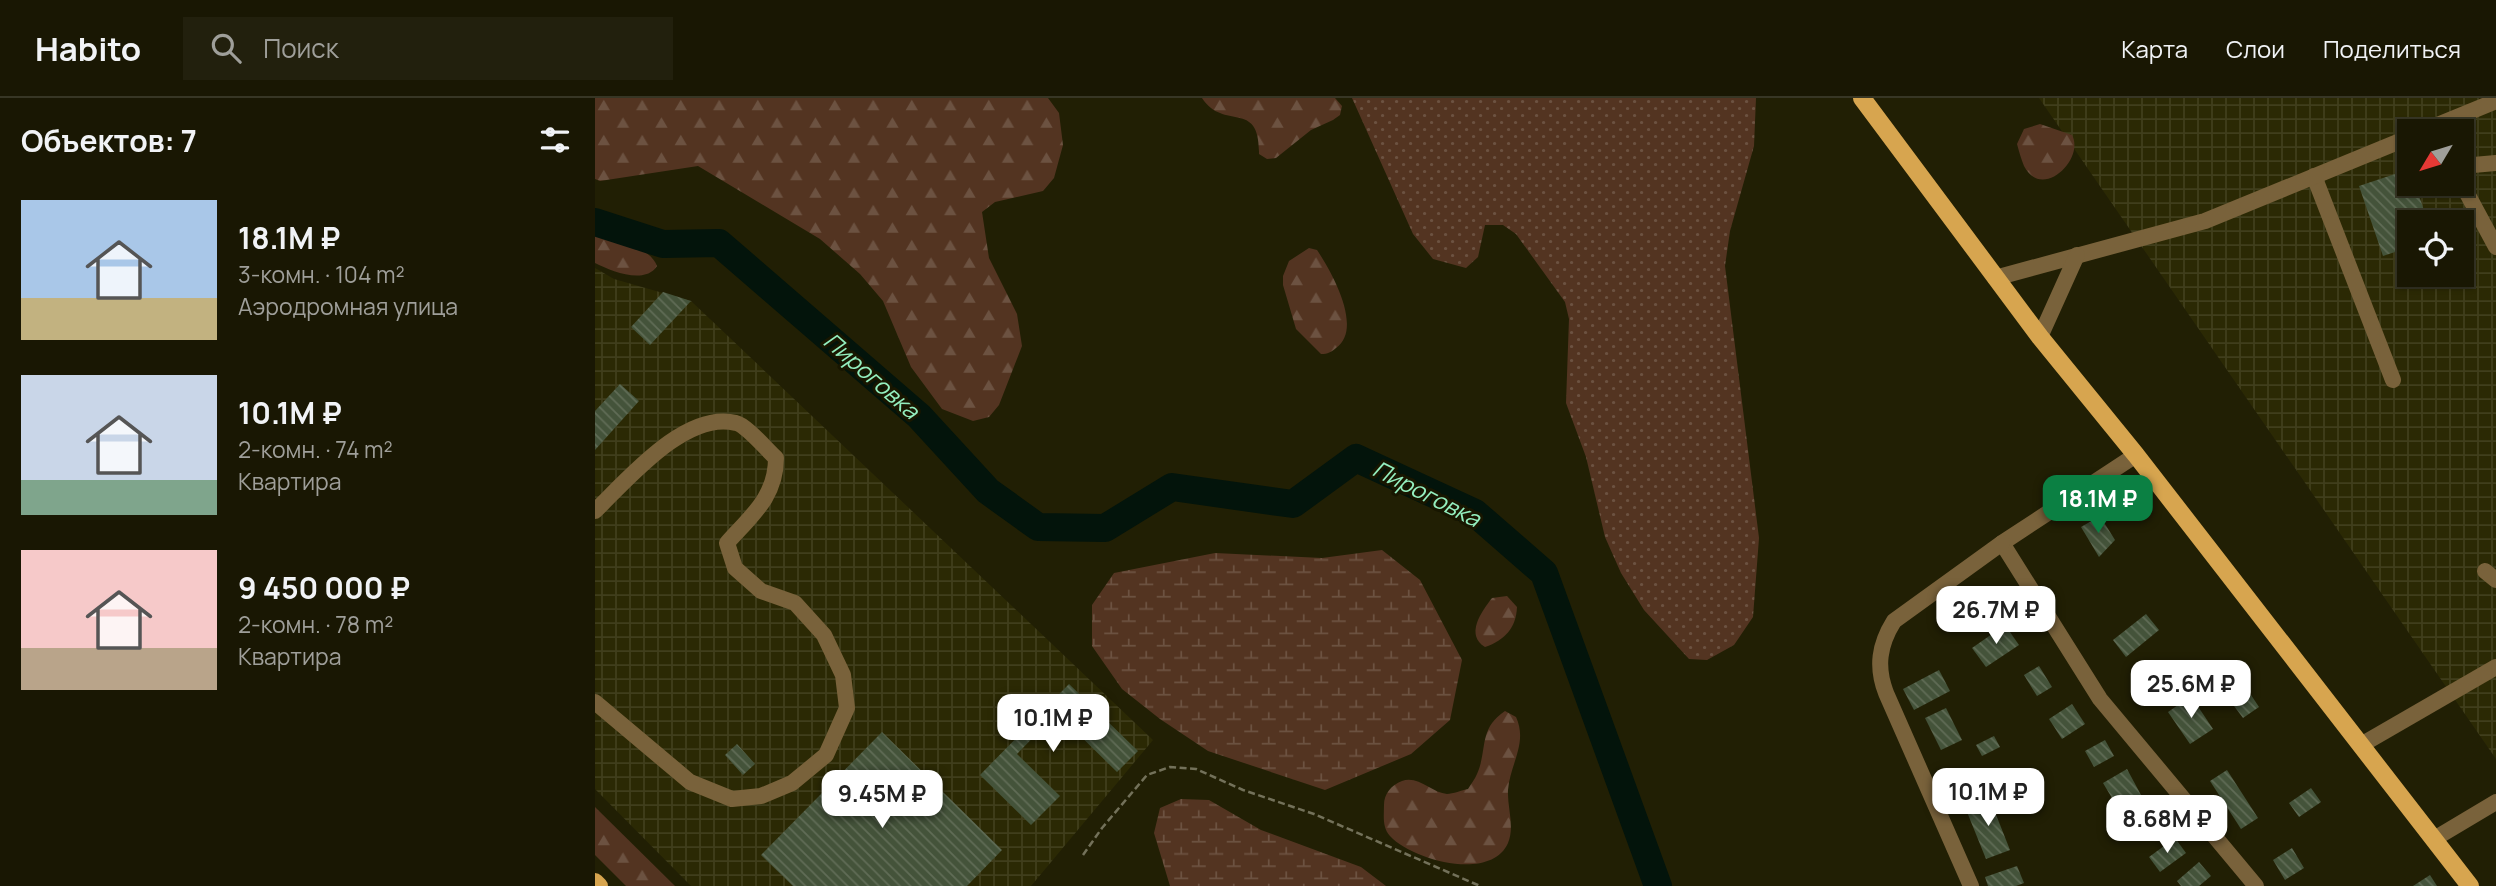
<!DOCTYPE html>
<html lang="ru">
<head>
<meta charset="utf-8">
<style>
	:root { --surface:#191703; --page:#22200d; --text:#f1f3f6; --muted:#9f9f9a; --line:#373625; --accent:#0b8043 }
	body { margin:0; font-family:Manrope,sans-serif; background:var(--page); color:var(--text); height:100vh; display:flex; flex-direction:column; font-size:26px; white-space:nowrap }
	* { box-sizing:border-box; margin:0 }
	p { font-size:23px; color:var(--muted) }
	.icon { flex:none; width:38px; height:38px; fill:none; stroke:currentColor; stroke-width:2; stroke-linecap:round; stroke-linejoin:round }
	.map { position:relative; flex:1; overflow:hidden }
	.details { display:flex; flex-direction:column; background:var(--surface); width:595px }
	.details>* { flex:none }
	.needle { width:46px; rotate:232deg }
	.fabs { position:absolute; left:1802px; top:21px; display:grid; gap:14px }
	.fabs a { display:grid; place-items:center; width:77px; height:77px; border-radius:0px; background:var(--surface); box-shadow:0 2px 5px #0004,0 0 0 2px var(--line); font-size:35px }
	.price { position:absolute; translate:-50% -60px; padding:0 16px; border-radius:14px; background:#fff; color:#222; font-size:23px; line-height:46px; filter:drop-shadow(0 2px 4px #0008) }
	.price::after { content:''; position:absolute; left:50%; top:42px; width:21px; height:16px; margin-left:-10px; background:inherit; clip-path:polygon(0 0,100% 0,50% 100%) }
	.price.current { background:var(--accent); color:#fff }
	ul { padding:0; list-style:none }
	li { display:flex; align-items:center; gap:21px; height:175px; padding:0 21px }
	li span { display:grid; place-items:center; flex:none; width:196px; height:140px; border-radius:0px; color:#555 }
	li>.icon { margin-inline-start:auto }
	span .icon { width:84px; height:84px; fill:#fffc; stroke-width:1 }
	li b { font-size:30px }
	h2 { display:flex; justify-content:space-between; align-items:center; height:84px; padding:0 21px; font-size:30px }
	header { display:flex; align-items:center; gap:42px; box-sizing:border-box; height:98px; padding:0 35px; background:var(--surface); border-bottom:2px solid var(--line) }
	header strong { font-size:33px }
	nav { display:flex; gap:38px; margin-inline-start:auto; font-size:24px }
	.search { width:490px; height:63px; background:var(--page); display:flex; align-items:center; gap:18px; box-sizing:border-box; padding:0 24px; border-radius:0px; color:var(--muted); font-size:26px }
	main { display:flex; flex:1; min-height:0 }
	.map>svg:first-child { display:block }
</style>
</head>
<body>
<header>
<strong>Habito</strong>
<div class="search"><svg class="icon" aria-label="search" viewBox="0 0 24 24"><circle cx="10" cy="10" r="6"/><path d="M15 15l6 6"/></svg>Поиск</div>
<nav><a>Карта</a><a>Слои</a><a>Поделиться</a></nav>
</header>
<main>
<section class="details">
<h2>Объектов: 7<svg class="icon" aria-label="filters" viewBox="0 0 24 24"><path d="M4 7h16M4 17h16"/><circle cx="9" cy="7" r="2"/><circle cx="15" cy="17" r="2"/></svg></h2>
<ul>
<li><span style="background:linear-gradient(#a9c7e8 70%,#c2b280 0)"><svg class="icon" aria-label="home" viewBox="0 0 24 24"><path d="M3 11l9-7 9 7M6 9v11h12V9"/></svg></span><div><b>18.1M ₽</b><p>3-комн. · 104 m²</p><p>Аэродромная улица</p></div></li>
<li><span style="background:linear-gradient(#c9d6e8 75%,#7fa58c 0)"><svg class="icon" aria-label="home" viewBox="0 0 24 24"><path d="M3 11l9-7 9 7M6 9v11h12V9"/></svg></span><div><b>10.1M ₽</b><p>2-комн. · 74 m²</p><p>Квартира</p></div></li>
<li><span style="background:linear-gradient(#f6c9c9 70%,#b9a48a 0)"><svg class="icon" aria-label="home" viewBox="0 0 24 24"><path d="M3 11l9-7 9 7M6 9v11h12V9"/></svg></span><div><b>9 450 000 ₽</b><p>2-комн. · 78 m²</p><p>Квартира</p></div></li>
</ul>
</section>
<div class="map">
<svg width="1901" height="788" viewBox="0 0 1901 788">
	<defs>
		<pattern id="industrial-grid" width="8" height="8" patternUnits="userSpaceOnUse" patternTransform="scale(1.75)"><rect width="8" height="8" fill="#2b2904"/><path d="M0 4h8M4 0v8" fill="none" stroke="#403e1c"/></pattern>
		<pattern id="green-dots" width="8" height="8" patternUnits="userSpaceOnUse" patternTransform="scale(1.75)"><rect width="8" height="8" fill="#533421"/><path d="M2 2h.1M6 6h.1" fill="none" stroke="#6c5241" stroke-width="1.8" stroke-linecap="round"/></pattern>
		<pattern id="forest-firs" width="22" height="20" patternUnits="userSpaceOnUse" patternTransform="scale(1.75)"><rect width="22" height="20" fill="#533421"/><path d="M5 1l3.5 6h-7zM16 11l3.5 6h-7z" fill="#6c5241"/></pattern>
		<pattern id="wetland-marsh" width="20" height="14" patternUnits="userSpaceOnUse" patternTransform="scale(1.75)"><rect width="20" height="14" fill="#533421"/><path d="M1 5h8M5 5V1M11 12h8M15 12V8" fill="none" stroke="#6c5241"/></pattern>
		<pattern id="building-back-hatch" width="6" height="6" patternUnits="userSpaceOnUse" patternTransform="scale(1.75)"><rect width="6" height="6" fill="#44533a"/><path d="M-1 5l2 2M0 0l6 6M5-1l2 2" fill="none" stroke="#606c56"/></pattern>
	</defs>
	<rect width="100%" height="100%" fill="#211f04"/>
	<g fill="url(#industrial-grid)" fill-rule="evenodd">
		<path d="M1444,0H1901V661ZM1815,33H1867V86H1815ZM1815,124H1867V177H1815Z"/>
		<polygon points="0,170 19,181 96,203 558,642 436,788 96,788 0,691"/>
	</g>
	<polygon fill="url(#green-dots)" points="757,0 1161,0 1159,48 1135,133 1130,168 1164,440 1158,519 1139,547 1112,562 1094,561 1049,512 1026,475 1010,439 991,359 971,305 974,221 970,204 921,136 908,127 890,127 883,159 871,170 838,161 818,136"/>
	<g fill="url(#forest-firs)">
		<polygon points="0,0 453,0 464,15 468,47 459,80 448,93 400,104 387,114 394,160 422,216 427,248 404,307 394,319 378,323 347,311 316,269 288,203 265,176 225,141 103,68 5,83 0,81"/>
		<path d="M607,0H740L747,8L745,17L738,22L716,32L681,60L672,61L664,56C665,0 629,34 607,0Z"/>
		<path d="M1445,26L1477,37C1490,61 1447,103 1429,68C1426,61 1424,53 1422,46L1429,31Z"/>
		<path d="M0,136C19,143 54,147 62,168C50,187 16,173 0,165Z"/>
		<path d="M714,150L722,152C736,173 769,230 741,250C736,254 733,256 726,256L701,231L688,187V178L694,163Z"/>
		<path d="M912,498L922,509C921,530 910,542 890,549C870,537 886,514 897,500Z"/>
		<path d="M910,613L921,619C933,645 915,666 913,692C912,709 920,728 913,745C896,784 817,762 795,738C787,729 789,718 789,707C789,696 796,687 807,683C823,677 837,695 852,696C858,696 867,692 873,691C876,686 880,681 882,676C893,651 883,631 910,613Z"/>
		<polygon points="0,709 80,788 31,788 0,757"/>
	</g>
	<g fill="url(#wetland-marsh)">
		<polygon points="787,452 825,482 867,562 855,622 816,656 730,692 613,653 565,621 527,591 497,548 497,507 519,475 620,455 727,460"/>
		<polygon points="586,701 614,702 666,732 766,769 791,788 575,788 559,735 565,710"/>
	</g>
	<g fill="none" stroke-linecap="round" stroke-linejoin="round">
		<polyline stroke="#03140b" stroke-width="28" points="0,124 68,146 124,145 324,318 393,393 443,429 510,430 577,389 698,406 761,360 880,415 949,475 1063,788"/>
	</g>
	<g fill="url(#building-back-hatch)">
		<polygon points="1815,71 1815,86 1820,86 1833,124 1815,124 1815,149 1788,158 1764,88"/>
		<polygon points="68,194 96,203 55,247 36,229"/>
		<polygon points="25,286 44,303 0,352 0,313"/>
		<polygon points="1505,418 1520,442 1504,459 1486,429"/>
		<polygon points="1551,516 1564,532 1531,559 1518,542"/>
		<polygon points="1410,527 1424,547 1391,569 1377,550"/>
		<polygon points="1444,568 1457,589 1442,598 1429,577"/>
		<polygon points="1344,572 1355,593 1319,612 1308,591"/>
		<polygon points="474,586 543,653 522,674 462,615 422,656 465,698 436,727 385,677"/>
		<polygon points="1656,597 1664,609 1648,620 1639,608"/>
		<polygon points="1596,598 1618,631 1595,646 1573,614"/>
		<polygon points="1477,606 1490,626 1467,641 1454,621"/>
		<polygon points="1351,610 1367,642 1346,652 1330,620"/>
		<polygon points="287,634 407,752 372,788 198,788 166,757"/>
		<polygon points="1399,638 1405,649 1387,658 1381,647"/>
		<polygon points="1510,642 1519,658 1499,669 1490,653"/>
		<polygon points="142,646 160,666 148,677 130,657"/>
		<polygon points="1532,671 1546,697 1523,710 1508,685"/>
		<polygon points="1632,672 1663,720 1646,731 1615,683"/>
		<polygon points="1716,690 1726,704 1704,719 1694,705"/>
		<polygon points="1394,699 1415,752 1391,761 1370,709"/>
		<polygon points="1580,740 1591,755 1565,774 1554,759"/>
		<polygon points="1697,750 1709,770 1690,782 1678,762"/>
		<polygon points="1604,764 1616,778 1604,788 1586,788 1582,783"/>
		<polygon points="1422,768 1429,785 1421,788 1393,788 1390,779"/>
		<polygon points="1835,777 1842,788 1818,788"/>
	</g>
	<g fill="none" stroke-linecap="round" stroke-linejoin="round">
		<polyline stroke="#73715a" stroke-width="2.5" stroke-dasharray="7 3.5" stroke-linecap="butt" points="488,757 507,730 552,677 575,669 601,671 648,692 719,716 885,788"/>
		<g stroke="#79623b" stroke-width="16">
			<polyline points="1828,33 1901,3"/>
			<polyline points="1867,68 1901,65"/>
			<polyline points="1719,78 1798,282"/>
			<polyline points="1867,86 1901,149"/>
			<polyline points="1400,180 1610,123 1815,39"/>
			<polyline points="1445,239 1482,157"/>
			<polyline points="1541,357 1407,445 1505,601 1661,788"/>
			<path d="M0,413C33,381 91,312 141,325C151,327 172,352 181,360C181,399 156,418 132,445L140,470L166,493L200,505L229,537L248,577L252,610L231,657L197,685L166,698L137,701L95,684L0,604"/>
			<polyline points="1890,473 1901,482"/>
			<polyline points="1766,647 1901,569"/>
			<polyline points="1839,741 1901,704"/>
			<path d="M1376,788L1291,595C1281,569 1284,547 1299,523L1407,445"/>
		</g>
		<g stroke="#d7a54f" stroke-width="18">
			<polyline points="1267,0 1445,239 1541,357 1875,788"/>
			<polyline points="0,784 4,788"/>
		</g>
	</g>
	<g text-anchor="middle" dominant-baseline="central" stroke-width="6" stroke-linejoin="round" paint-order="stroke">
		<g font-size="23" font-style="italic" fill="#94efbf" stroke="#181600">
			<text transform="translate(277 277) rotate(41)">Пироговка</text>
			<text transform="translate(832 395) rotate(27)">Пироговка</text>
		</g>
	</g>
</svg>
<div class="fabs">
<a><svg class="needle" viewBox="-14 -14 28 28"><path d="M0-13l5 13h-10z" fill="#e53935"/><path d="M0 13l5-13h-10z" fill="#9f9f9a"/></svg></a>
<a><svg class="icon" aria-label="locate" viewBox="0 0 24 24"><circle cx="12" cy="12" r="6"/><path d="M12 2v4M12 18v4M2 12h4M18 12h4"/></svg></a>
</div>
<b class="price current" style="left:1503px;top:437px">18.1M ₽</b>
<b class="price" style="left:1401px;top:548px">26.7M ₽</b>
<b class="price" style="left:1596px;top:622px">25.6M ₽</b>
<b class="price" style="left:458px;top:656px">10.1M ₽</b>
<b class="price" style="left:1393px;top:730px">10.1M ₽</b>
<b class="price" style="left:287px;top:732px">9.45M ₽</b>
<b class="price" style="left:1572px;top:757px">8.68M ₽</b>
</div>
</main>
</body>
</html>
